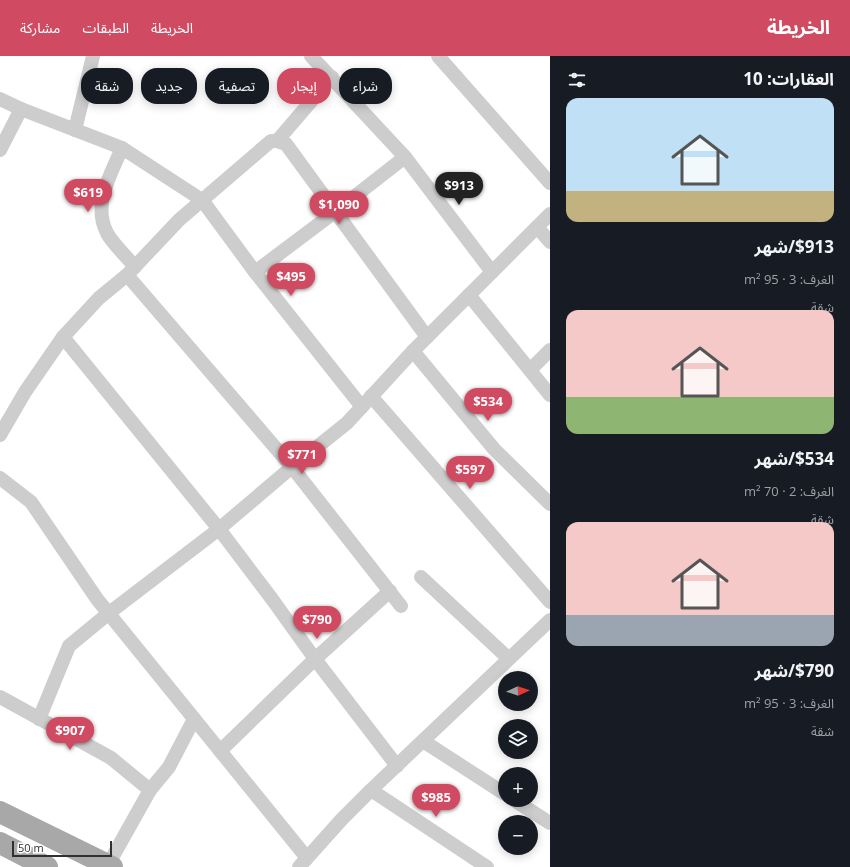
<!DOCTYPE html>
<html lang="ar">
<head>
<meta charset="utf-8">
<style>
	:root { --surface:#171b24; --page:#20242c; --text:#f1f3f6; --muted:#9ea1a6; --accent:#d04a61 }
	body { margin:0; font-family:"Open Sans","Noto Sans Arabic",sans-serif; background:var(--page); color:var(--text); direction:rtl; height:100vh; display:flex; flex-direction:column; font-size:15px; white-space:nowrap }
	* { box-sizing:border-box; margin:0 }
	p { font-size:13px; color:var(--muted) }
	.icon { flex:none; width:22px; height:22px; fill:none; stroke:currentColor; stroke-width:2; stroke-linecap:round; stroke-linejoin:round }
	.map { position:relative; flex:1; overflow:hidden; direction:ltr }
	.details { display:flex; flex-direction:column; background:var(--surface); width:300px }
	.details>* { flex:none }
	.hud { position:absolute; left:12px; top:12px; width:380px; height:36px; direction:rtl; display:flex; gap:8px }
	.needle { width:26px; rotate:87deg }
	.buttons { position:absolute; left:498px; top:615px; display:grid; gap:8px }
	.buttons a { display:grid; place-items:center; width:40px; height:40px; border-radius:50%; background:var(--surface); box-shadow:0 2px 10px #0003; font-size:20px }
	.scale { position:absolute; left:12px; bottom:10px; width:100px; box-sizing:border-box; padding-left:4px; border:2px solid #303030; border-top:0; font-size:11px; line-height:14px; white-space:nowrap; color:#303030; -webkit-text-stroke:3px #fff; paint-order:stroke }
	.price { position:absolute; translate:-50% -34px; padding:0 9px; border-radius:14px; background:var(--accent); color:#fff; font-size:13px; line-height:26px; filter:drop-shadow(0 1px 2px #0008) }
	.price::after { content:''; position:absolute; left:50%; top:24px; width:12px; height:9px; margin-left:-6px; background:inherit; clip-path:polygon(0 0,100% 0,50% 100%) }
	.price.on { background:#222; color:#fff }
	ul { padding:0; list-style:none }
	li { display:grid; align-content:center; gap:8px; height:212px; padding:0 16px }
	li span { display:grid; place-items:center; height:124px; border-radius:12px; color:#555 }
	li>.icon { margin-inline-start:auto }
	span .icon { width:72px; height:72px; fill:#fffc; stroke-width:1 }
	li b { font-size:17px }
	h2 { display:flex; justify-content:space-between; align-items:center; height:48px; padding:0 16px; font-size:17px }
	.chip { padding:0 14px; border-radius:16px; background:var(--surface); box-shadow:0 2px 10px #0003; font-size:14px; line-height:36px }
	.chip.on { background:var(--accent); color:#fff }
	header { display:flex; align-items:center; gap:24px; box-sizing:border-box; height:56px; padding:0 20px; background:var(--accent); color:#fff }
	header strong { font-size:19px }
	nav { display:flex; gap:22px; margin-inline-start:auto; font-size:14px }
	main { display:flex; flex:1; min-height:0 }
	.map>svg:first-child { display:block }
</style>
</head>
<body>
<header>
<strong>الخريطة</strong>
<nav><a>الخريطة</a><a>الطبقات</a><a>مشاركة</a></nav>
</header>
<main>
<section class="details">
<h2>العقارات: 10<svg class="icon" aria-label="filters" viewBox="0 0 24 24"><path d="M4 7h16M4 17h16"/><circle cx="9" cy="7" r="2"/><circle cx="15" cy="17" r="2"/></svg></h2>
<ul>
<li><span style="background:linear-gradient(#bfe0f5 75%,#c2b280 0)"><svg class="icon" aria-label="home" viewBox="0 0 24 24"><path d="M3 11l9-7 9 7M6 9v11h12V9"/></svg></span><div><b>$913/شهر</b><p>الغرف: 3 · 95 m²</p><p>شقة</p></div></li>
<li><span style="background:linear-gradient(#f6c9c9 70%,#8fb573 0)"><svg class="icon" aria-label="home" viewBox="0 0 24 24"><path d="M3 11l9-7 9 7M6 9v11h12V9"/></svg></span><div><b>$534/شهر</b><p>الغرف: 2 · 70 m²</p><p>شقة</p></div></li>
<li><span style="background:linear-gradient(#f6c9c9 75%,#9aa5b1 0)"><svg class="icon" aria-label="home" viewBox="0 0 24 24"><path d="M3 11l9-7 9 7M6 9v11h12V9"/></svg></span><div><b>$790/شهر</b><p>الغرف: 3 · 95 m²</p><p>شقة</p></div></li>
</ul>
</section>
<div class="map">
<svg width="550" height="811" viewBox="0 0 550 811">
	<rect width="100%" height="100%" fill="#fff"/>
	<g fill="none" stroke-linecap="round" stroke-linejoin="round">
		<g stroke="#cdcdcd" stroke-width="14">
			<polyline points="311,0 405,101 492,216"/>
			<polyline points="438,0 550,127"/>
			<polyline points="0,43 21,53 122,92 202,144 255,216 362,351"/>
			<polyline points="75,74 93,0"/>
			<polyline points="277,85 332,21"/>
			<path d="M122,92C111,118 92,149 107,177C112,187 127,201 135,211"/>
			<polyline points="0,94 21,53"/>
			<polyline points="537,171 550,186"/>
			<polyline points="255,216 336,155 405,101"/>
			<polyline points="127,219 292,411 401,550"/>
			<polyline points="469,239 550,339"/>
			<polyline points="63,281 219,473 272,543 315,603 397,710"/>
			<polyline points="413,295 494,393 550,448"/>
			<polyline points="530,314 550,294"/>
			<polyline points="371,340 550,546"/>
			<polyline points="0,379 25,336 63,281 99,242 127,219 179,164 271,85 277,85 286,88 427,281"/>
			<polyline points="0,422 31,446 97,543 307,802"/>
			<polyline points="421,521 509,603"/>
			<polyline points="0,641 111,702 150,734"/>
			<polyline points="39,663 69,590 109,557 219,473 292,411 347,367 413,295 550,158"/>
			<polyline points="423,685 505,738"/>
			<polyline points="220,695 315,603 390,535"/>
			<polyline points="371,734 487,811"/>
			<polyline points="514,744 550,767"/>
			<polyline points="108,809 150,734 169,711 194,663"/>
			<polyline points="299,811 342,763 371,734 550,564"/>
		</g>
		<g stroke="#a8a8a8" stroke-width="22">
			<polyline points="0,756 112,811"/>
			<polyline points="0,787 47,811"/>
		</g>
	</g>
</svg>
<div class="buttons">
<a><svg class="needle" viewBox="-14 -14 28 28"><path d="M0-13l5 13h-10z" fill="#e53935"/><path d="M0 13l5-13h-10z" fill="#9ea1a6"/></svg></a>
<a><svg class="icon" aria-label="layers" viewBox="0 0 24 24"><path d="M12 4l9 5-9 5-9-5zM3 14l9 5 9-5"/></svg></a>
<a>+</a>
<a>−</a>
</div>
<div class="scale">50 m</div>
<b class="price on" style="left:459px;top:150px">$913</b>
<b class="price" style="left:88px;top:157px">$619</b>
<b class="price" style="left:339px;top:169px">$1,090</b>
<b class="price" style="left:291px;top:241px">$495</b>
<b class="price" style="left:488px;top:366px">$534</b>
<b class="price" style="left:302px;top:419px">$771</b>
<b class="price" style="left:470px;top:434px">$597</b>
<b class="price" style="left:317px;top:584px">$790</b>
<b class="price" style="left:70px;top:695px">$907</b>
<b class="price" style="left:436px;top:762px">$985</b>
<div class="hud">
<a class="chip">شراء</a>
<a class="chip on">إيجار</a>
<a class="chip">تصفية</a>
<a class="chip">جديد</a>
<a class="chip">شقة</a>
</div>
</div>
</main>
</body>
</html>
